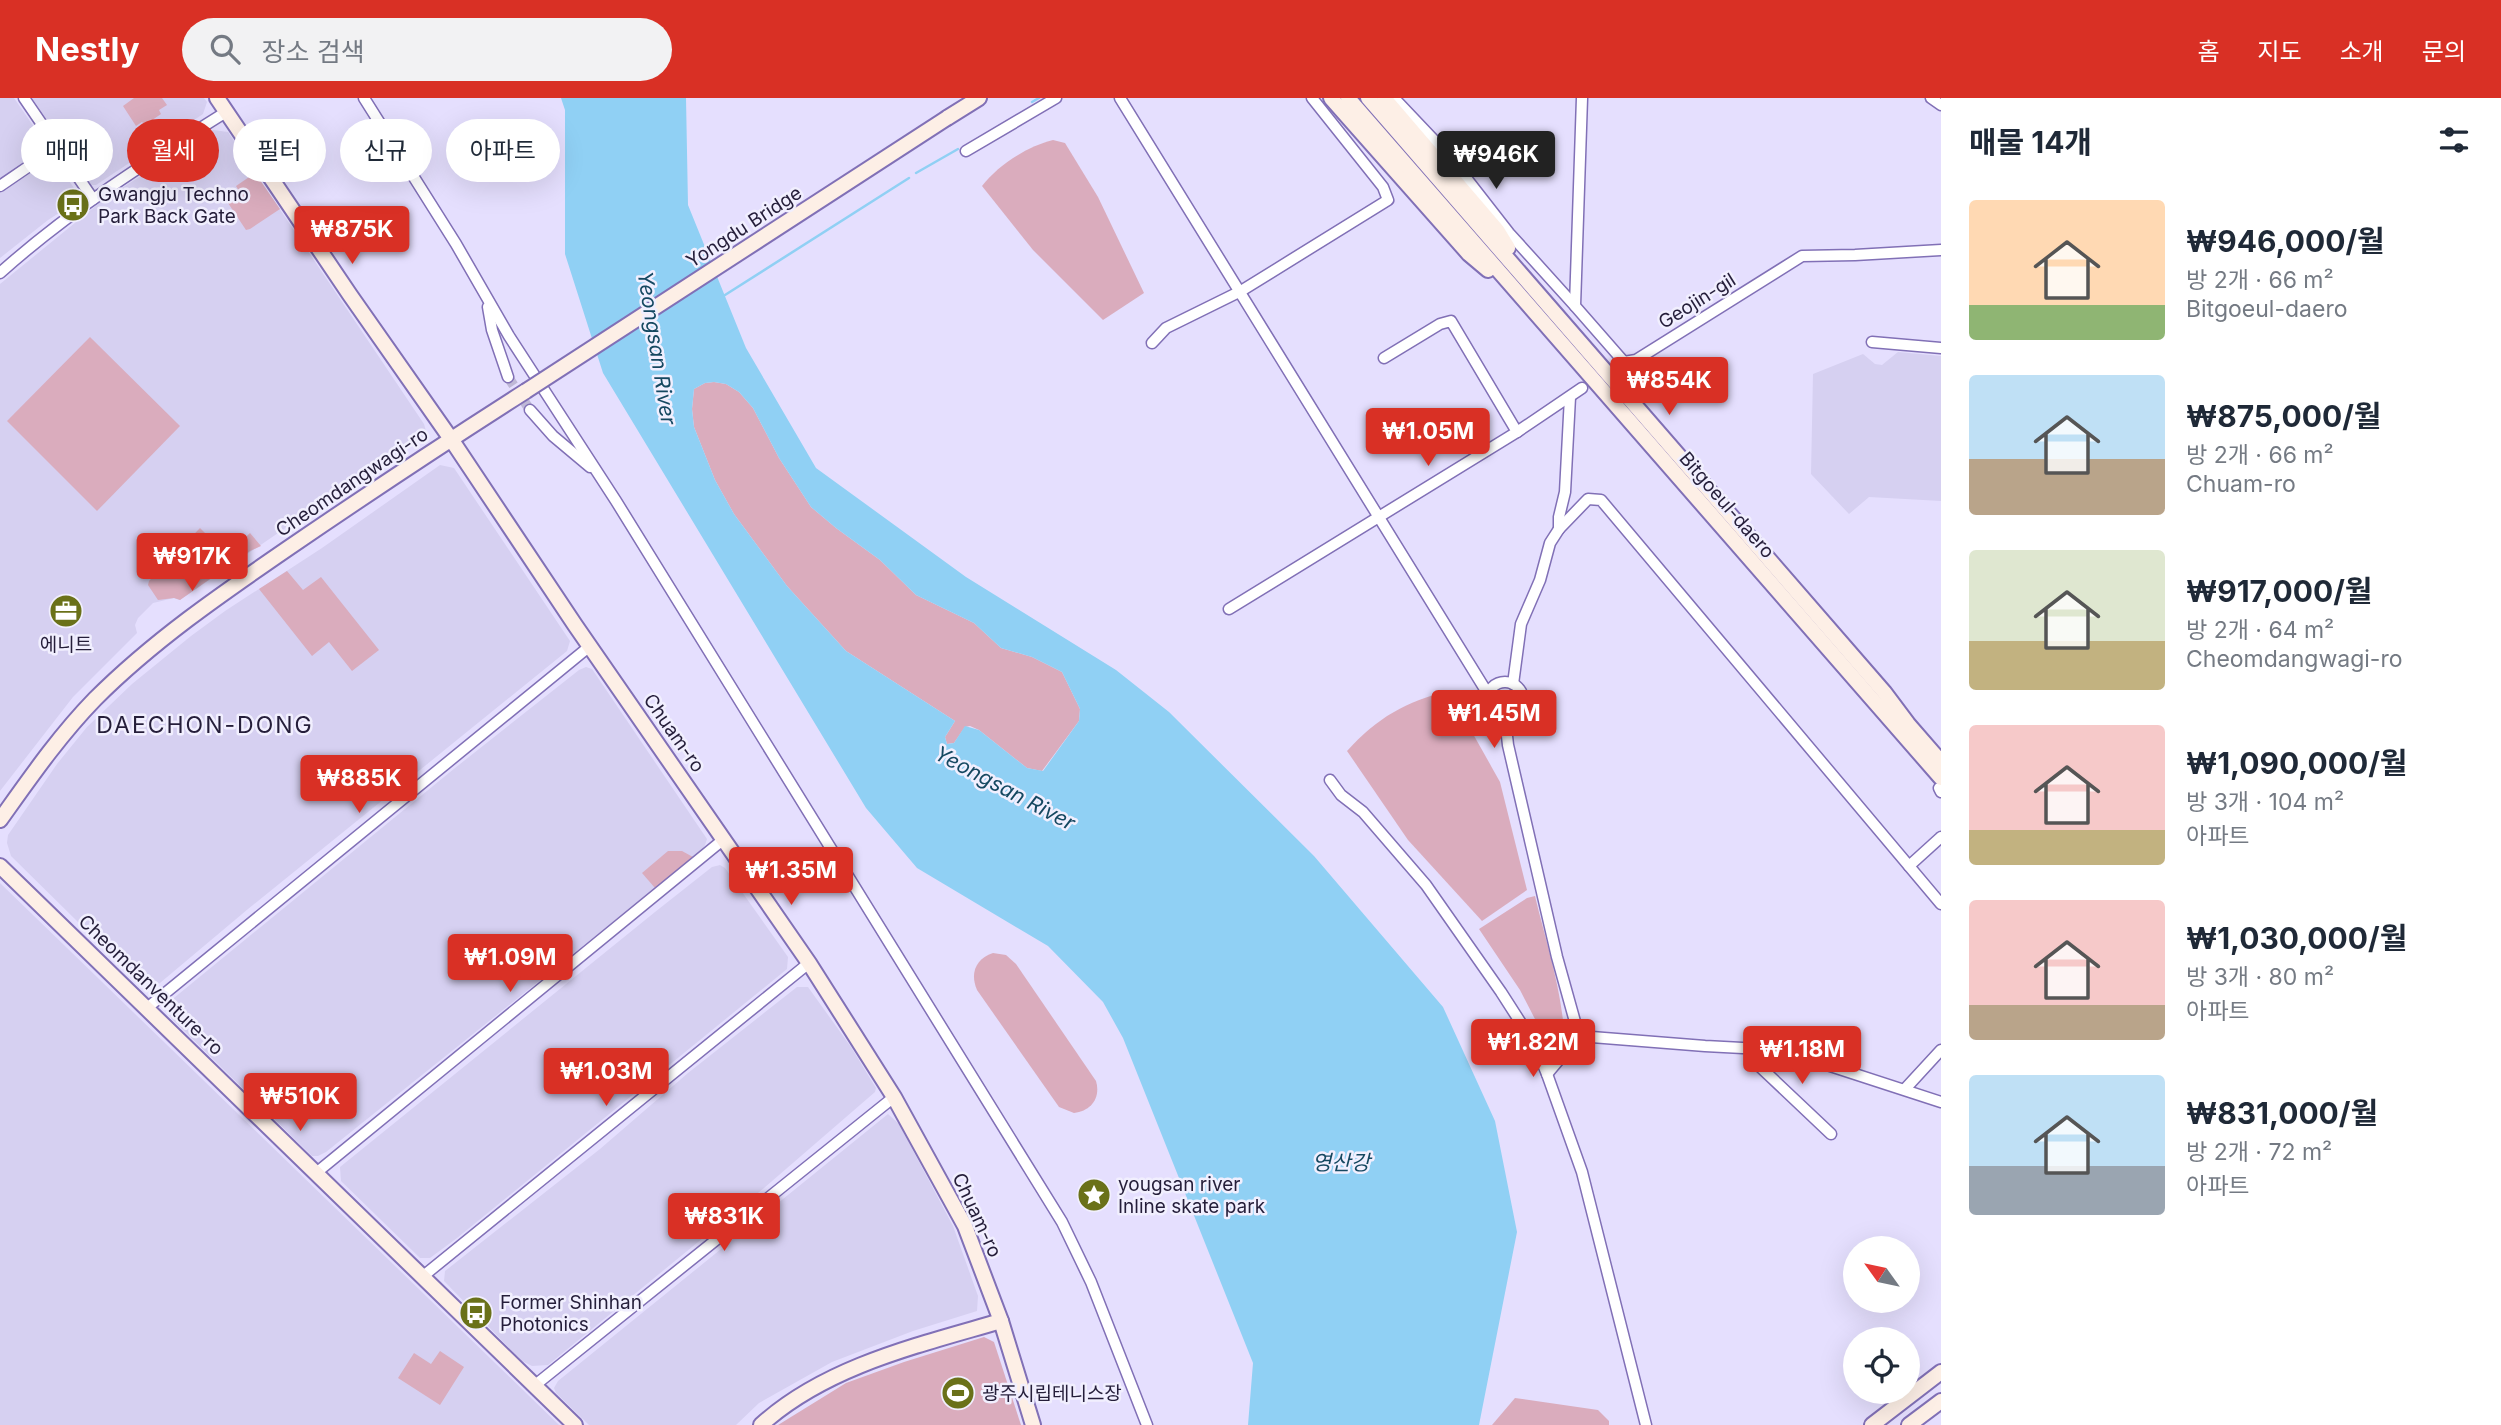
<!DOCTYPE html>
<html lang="ko">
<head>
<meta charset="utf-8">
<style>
	:root { --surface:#fff; --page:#f2f2f3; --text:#1f2937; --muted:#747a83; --accent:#d93025 }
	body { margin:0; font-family:Inter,"Noto Sans KR",sans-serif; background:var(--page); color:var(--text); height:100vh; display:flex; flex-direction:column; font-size:26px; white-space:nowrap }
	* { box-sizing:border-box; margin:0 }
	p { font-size:23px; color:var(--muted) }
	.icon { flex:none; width:38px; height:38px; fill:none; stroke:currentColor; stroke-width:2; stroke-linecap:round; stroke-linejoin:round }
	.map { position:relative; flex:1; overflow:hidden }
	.panel { display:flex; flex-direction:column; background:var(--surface); width:560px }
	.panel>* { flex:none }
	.top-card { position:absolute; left:21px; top:21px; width:665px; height:63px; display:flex; gap:14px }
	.needle { width:46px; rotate:303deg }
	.tools { position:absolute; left:1843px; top:1138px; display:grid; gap:14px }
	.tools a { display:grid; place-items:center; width:77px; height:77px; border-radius:50%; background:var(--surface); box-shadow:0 7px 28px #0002; font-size:35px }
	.price { position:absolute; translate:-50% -60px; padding:0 16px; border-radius:7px; background:var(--accent); color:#fff; font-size:23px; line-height:46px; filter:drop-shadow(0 2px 4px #0008) }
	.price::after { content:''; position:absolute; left:50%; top:42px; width:21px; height:16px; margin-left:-10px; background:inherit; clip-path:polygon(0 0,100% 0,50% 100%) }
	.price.active { background:#222; color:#fff }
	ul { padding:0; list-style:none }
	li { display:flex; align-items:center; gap:21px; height:175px; padding:0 28px }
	li span { display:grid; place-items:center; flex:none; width:196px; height:140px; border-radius:7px; color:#555 }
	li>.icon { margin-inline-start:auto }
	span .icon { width:84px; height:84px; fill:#fffc; stroke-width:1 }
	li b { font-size:30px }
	h2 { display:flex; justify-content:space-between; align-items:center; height:84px; padding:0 28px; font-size:30px }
	.chip { padding:0 24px; border-radius:32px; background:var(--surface); box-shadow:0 7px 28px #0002; font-size:24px; line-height:63px }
	.chip.active { background:var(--accent); color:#fff }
	header { display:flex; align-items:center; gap:42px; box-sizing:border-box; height:98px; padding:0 35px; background:var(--accent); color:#fff }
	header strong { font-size:33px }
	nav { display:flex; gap:38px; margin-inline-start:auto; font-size:24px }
	.search { width:490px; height:63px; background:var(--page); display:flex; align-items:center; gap:18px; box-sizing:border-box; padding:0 24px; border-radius:38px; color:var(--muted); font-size:26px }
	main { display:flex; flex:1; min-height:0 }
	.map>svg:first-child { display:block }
</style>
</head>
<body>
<header>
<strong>Nestly</strong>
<div class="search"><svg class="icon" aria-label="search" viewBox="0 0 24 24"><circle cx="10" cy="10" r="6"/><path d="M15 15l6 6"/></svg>장소 검색</div>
<nav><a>홈</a><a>지도</a><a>소개</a><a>문의</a></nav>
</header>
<main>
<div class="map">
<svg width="1941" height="1327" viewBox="0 0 1941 1327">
	<rect width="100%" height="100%" fill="#e5dffe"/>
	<g fill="#d6d0f1">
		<polygon points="0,0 14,0 43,42 42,51 0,80"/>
		<polygon points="32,0 204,0 207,4 203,16 96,87 91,87"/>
		<polygon points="213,32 228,34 424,326 426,333 423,340 338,394 180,502 174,500 153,505 138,520 135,527 137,535 73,599 0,693 0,186 103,102"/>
		<polygon points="48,61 55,62 78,96 78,103 48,122 0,160 0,95"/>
		<polygon points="1898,254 1941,258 1941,403 1869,399 1849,416 1811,376 1813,276 1863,256 1875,266 1882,267"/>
		<polygon points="440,367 454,370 570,543 567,553 248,811 154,890 146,891 11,758 7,745 8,737 57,666 87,629 132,586 191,538 225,513 322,450"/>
		<polygon points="586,569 592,571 707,741 705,747 701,753 326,1054 318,1058 312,1058 172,921 167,913 169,904 455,670 579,572"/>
		<polygon points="720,767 725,770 788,859 787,871 457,1140 430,1160 420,1160 341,1083 340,1069 655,814 712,769"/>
		<polygon points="0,785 559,1327 0,1327"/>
		<polygon points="797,889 808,889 851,949 876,990 875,994 764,1090 548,1267 532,1268 522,1263 444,1183 445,1173 600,1051 688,975"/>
		<polygon points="888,1016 899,1026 953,1128 978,1198 977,1213 913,1233 832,1264 759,1305 736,1327 589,1327 556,1295 554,1290 558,1283"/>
	</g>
	<g fill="#daacbd">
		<polygon points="134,0 162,0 167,7 159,12 161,16 145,27 142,24 136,28 123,8"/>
		<path d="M1053,42L1065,45L1098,99L1144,195L1103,222L1033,152L982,88C998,67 1028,48 1053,42Z"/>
		<polygon points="255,75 280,111 250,131 246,132 228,105 233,102 231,99 239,93 236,88"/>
		<polygon points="90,239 180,328 97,413 7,323"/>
		<polygon points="714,284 726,286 739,294 753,310 779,360 811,409 836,430 880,462 916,497 974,525 1001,550 1032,559 1062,574 1080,611 1079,623 1042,673 1027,670 979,632 970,628 965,629 954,645 947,646 945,639 955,623 846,553 787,488 734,416 715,382 694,329 692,311 694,291 705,285"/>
		<polygon points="200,430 227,457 250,435 261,448 250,453 180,502 174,500 158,502 148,487 149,483"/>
		<polygon points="287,473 303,492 321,479 379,552 352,573 329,544 312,558 259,491"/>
		<path d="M1449,593L1500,684L1527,792L1482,823L1408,742L1347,653C1377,620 1406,603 1449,593Z"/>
		<polygon points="668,753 682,753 693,759 655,790 642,775"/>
		<path d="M1535,798C1544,837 1569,914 1563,952L1553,956L1520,892L1479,831L1527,800Z"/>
		<path d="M993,855L1006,857L1016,866L1096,983C1101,1000 1091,1013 1074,1015L1059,1009L977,892C970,876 975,861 993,855Z"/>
		<polygon points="984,1239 994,1244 1021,1327 778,1327 846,1285 904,1264"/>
		<polygon points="440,1253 464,1269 440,1307 398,1280 414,1255 431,1266"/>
		<polygon points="1515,1300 1598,1312 1609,1323 1609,1327 1492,1327"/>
	</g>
	<path fill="#90d0f4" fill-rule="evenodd" d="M561,0H686L688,107L746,250L816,370L966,479L1116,572L1169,614L1314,758L1443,909L1495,1023L1517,1134L1479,1327H1248L1253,1265L1123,940L1103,904L1048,848L917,770L866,710L603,275L565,156V12ZM714,284L726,286L739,294L753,310L779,360L811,409L836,430L880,462L916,497L974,525L1001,550L1032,559L1062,574L1080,611L1079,623L1043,673L1027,670L979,632L965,628L954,645L947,646L945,639L955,623L846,553L787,488L734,416L715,382L694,329L692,311L694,291L705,285Z"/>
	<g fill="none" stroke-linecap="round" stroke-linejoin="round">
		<g stroke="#90d0f4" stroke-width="2.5">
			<polyline points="1032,4 1039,0"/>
			<polyline points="916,75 958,51"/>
			<polyline points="725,197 909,80"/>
		</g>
		<polyline stroke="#bfb8d7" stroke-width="10" stroke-dasharray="10 5" stroke-linecap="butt" points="508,279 530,312"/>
		<defs>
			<g id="street">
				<polyline points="24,0 93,101"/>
				<polyline points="364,0 456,146 509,238 616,403 1062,1124 1091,1184 1147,1327"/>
				<polyline points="1120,0 1488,596"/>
				<polyline points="1394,0 1449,58 1509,135 1575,208"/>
				<polyline points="1582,0 1575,208 1624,264 1636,262 1802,158 1855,157 1941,152"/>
				<polyline points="1931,0 1941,7"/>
				<polyline points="966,53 1056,0"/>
				<polyline points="0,88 57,49"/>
				<path d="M0,175C69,113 148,63 226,14"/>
				<polyline points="488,209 492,232 508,279"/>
				<polyline points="1872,244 1941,250"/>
				<polyline points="1152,245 1166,230 1241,193 1388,102 1383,89 1312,0"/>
				<polyline points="530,312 553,338 590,369"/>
				<polyline points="1517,334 1582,290"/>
				<polyline points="1559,431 1588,401 1601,402 1941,806"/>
				<polyline points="1229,511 1517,334 1451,223 1440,226 1384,260"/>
				<circle cx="1505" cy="602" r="18"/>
				<polyline points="1513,586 1521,526 1540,482 1550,445 1559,431 1559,419 1565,394 1570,299"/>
				<polyline points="1505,620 1508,647 1557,859 1579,938 1547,976"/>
				<polyline points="1330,682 1341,697 1363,714 1426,787 1501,894 1535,947 1547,976 1582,1074 1646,1327"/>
				<polyline points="1939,690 1941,694"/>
				<polyline points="1909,768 1941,739"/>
				<polyline points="147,910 590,548"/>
				<polyline points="1579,938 1705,948 1781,952 1941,1004"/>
				<polyline points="1753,950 1756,965 1831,1036"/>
				<polyline points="1905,991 1941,952"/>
				<polyline points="316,1075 724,741"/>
				<polyline points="422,1179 809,865"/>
				<polyline points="534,1288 894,999"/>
			</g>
			<g id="secondary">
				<polyline points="217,0 350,197 451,341 575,527 809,865 894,999 965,1128 1001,1223 1033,1327"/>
				<polyline points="1331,0 1469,156 1488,172"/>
				<polyline points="1348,0 1941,680"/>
				<polyline points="1368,0 1884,594 1908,626 1941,664"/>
				<polyline points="1384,0 1497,132 1508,150"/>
				<polyline points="947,20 979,0"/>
				<path d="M0,722C30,680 59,638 95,601C153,543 220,497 287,451C366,397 446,344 526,293"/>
				<polyline points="0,768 575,1327"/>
				<path d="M761,1327C826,1268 919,1247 1001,1223"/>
				<polyline points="1872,1327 1941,1274"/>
				<polyline points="1909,1327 1941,1303"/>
			</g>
		</defs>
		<use href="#street" stroke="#8170b6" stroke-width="13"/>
		<use href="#secondary" stroke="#8170b6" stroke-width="18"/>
		<use href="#street" stroke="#fff" stroke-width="10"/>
		<use href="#secondary" stroke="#fdefe6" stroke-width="14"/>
		<defs>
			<polyline id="secondary-bridge" points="526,293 947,20"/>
		</defs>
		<use href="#secondary-bridge" stroke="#8170b6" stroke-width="18" stroke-linecap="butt"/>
		<use href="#secondary-bridge" stroke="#fdefe6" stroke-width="14"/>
	</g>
	<defs>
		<symbol id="bus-disc" viewBox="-11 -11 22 22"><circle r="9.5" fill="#6a7119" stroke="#f1effe"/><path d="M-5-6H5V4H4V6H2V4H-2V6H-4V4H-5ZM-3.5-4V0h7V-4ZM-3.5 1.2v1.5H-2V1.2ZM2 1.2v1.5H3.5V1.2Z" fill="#fff"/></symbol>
		<symbol id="office-disc" viewBox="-11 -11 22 22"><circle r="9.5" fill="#6a7119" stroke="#f1effe"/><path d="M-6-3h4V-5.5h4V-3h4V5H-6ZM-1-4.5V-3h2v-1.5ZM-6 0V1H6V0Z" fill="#fff"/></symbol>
		<symbol id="sight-disc" viewBox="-11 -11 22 22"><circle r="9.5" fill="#6a7119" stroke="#f1effe"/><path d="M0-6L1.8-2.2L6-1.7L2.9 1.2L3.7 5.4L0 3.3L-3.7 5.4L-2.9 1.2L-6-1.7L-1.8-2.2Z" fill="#fff"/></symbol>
		<symbol id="stadium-disc" viewBox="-11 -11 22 22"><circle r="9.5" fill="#6a7119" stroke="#f1effe"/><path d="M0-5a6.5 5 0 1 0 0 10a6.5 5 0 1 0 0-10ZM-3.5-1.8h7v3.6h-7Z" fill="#fff"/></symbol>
	</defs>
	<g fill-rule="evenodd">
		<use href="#bus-disc" x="54" y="88" width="38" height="38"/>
		<use href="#office-disc" x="47" y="494" width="38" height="38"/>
		<use href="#sight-disc" x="1075" y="1078" width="38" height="38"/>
		<use href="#bus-disc" x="457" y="1196" width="38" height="38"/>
		<use href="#stadium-disc" x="939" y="1276" width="38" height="38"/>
	</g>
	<g text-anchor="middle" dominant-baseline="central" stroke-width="5" stroke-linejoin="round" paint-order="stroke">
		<g font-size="19" fill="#251e3a" stroke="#f1effe" text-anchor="start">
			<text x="98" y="96">Gwangju Techno<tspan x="98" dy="22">Park Back Gate</tspan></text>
			<text x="66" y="546" text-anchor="middle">에니트</text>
			<text x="1118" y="1086">yougsan river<tspan x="1118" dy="22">Inline skate park</tspan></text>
			<text x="500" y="1204">Former Shinhan<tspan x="500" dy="22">Photonics</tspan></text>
			<text x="982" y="1295">광주시립테니스장</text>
		</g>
		<g font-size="19" fill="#251e3a" stroke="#f1effe">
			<text transform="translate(744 129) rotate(-33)">Yongdu Bridge</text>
			<text transform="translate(1697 203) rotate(-32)">Geojin-gil</text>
			<text transform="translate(352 384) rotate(-34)">Cheomdangwagi-ro</text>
			<text transform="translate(1727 407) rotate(49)">Bitgoeul-daero</text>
			<text transform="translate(674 635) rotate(55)">Chuam-ro</text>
			<text transform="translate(151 887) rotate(44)">Cheomdanventure-ro</text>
			<text transform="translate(977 1117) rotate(65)">Chuam-ro</text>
		</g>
		<g font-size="21" font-style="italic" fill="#154861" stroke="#f1effe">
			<text transform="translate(657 250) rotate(81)">Yeongsan River</text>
			<text transform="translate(1005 690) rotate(28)">Yeongsan River</text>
			<text x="1341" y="1064">영산강</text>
		</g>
		<g font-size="23" letter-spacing="2" fill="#251e3a" stroke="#f1effe">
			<text x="205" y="627">DAECHON-DONG</text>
		</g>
	</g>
</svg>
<div class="tools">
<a><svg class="needle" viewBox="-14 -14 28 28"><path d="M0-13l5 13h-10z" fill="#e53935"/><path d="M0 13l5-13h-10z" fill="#747a83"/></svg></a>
<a><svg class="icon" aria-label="locate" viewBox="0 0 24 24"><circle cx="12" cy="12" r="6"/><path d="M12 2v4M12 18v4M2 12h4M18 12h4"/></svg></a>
</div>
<b class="price active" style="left:1496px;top:93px">₩946K</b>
<b class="price" style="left:352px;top:168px">₩875K</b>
<b class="price" style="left:1669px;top:319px">₩854K</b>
<b class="price" style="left:1428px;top:370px">₩1.05M</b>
<b class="price" style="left:192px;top:495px">₩917K</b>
<b class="price" style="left:1494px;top:652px">₩1.45M</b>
<b class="price" style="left:359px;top:717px">₩885K</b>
<b class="price" style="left:791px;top:809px">₩1.35M</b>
<b class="price" style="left:510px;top:896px">₩1.09M</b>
<b class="price" style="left:1533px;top:981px">₩1.82M</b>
<b class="price" style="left:1802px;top:988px">₩1.18M</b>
<b class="price" style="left:606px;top:1010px">₩1.03M</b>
<b class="price" style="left:300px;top:1035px">₩510K</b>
<b class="price" style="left:724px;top:1155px">₩831K</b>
<div class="top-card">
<a class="chip">매매</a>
<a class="chip active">월세</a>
<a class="chip">필터</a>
<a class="chip">신규</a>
<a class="chip">아파트</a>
</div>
</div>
<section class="panel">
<h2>매물 14개<svg class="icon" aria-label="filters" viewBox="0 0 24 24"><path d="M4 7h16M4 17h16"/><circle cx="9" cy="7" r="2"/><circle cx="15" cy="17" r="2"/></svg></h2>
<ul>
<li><span style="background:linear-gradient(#ffd9b3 75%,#8fb573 0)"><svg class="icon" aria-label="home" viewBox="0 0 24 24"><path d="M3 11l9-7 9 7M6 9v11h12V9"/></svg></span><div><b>₩946,000/월</b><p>방 2개 · 66 m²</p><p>Bitgoeul-daero</p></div></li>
<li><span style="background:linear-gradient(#bfe0f5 60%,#b9a48a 0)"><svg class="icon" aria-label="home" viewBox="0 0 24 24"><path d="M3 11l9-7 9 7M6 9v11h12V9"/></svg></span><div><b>₩875,000/월</b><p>방 2개 · 66 m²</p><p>Chuam-ro</p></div></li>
<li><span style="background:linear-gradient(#dfe7d0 65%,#c2b280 0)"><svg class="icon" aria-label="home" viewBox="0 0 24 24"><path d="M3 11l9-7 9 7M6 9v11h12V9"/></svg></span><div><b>₩917,000/월</b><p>방 2개 · 64 m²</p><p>Cheomdangwagi-ro</p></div></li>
<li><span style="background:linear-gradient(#f6c9c9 75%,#c2b280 0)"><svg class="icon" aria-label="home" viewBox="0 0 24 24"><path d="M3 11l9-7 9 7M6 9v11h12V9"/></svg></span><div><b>₩1,090,000/월</b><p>방 3개 · 104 m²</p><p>아파트</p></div></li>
<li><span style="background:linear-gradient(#f6c9c9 75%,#b9a48a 0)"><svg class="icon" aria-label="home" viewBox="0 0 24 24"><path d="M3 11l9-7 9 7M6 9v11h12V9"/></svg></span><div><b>₩1,030,000/월</b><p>방 3개 · 80 m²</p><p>아파트</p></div></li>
<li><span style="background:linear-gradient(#bfe0f5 65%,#9aa5b1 0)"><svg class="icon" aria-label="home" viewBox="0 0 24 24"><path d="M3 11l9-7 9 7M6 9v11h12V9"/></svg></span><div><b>₩831,000/월</b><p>방 2개 · 72 m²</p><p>아파트</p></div></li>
</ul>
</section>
</main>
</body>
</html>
